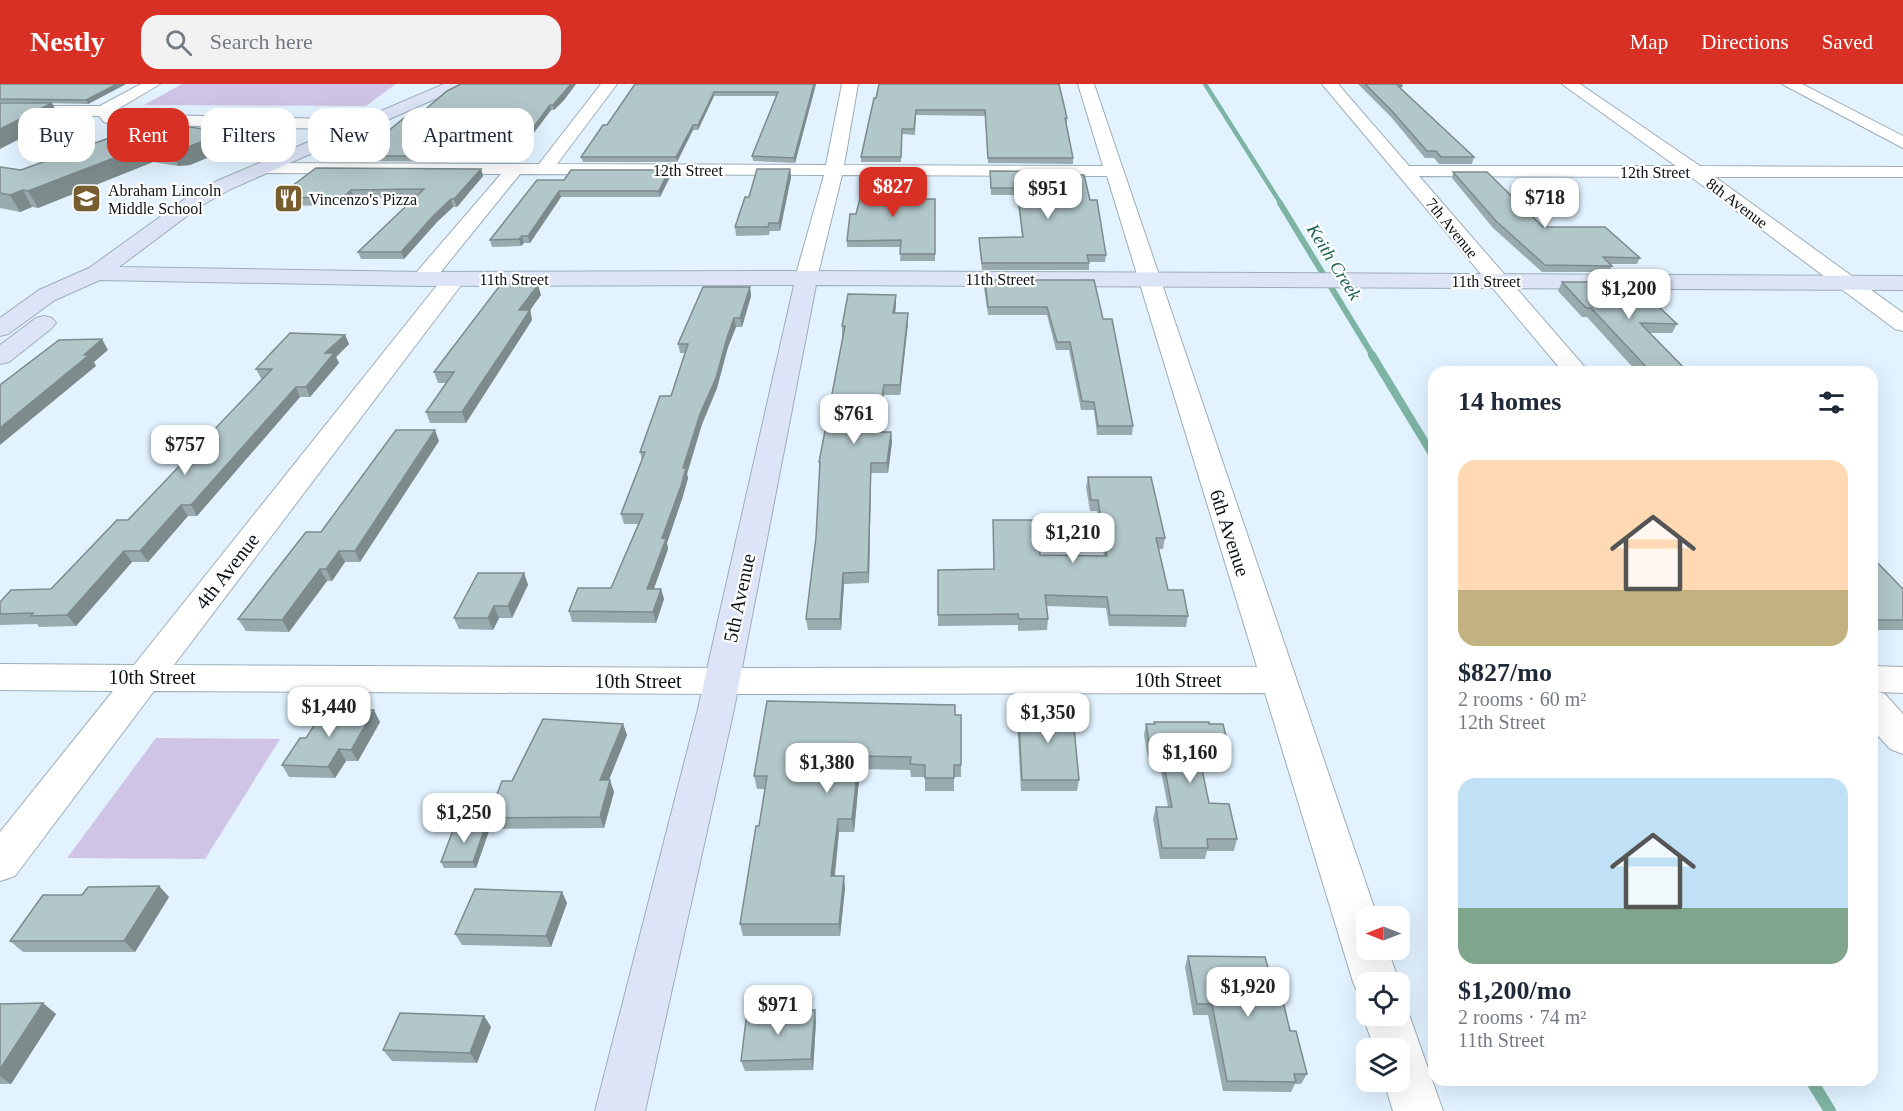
<!DOCTYPE html>
<html lang="en">
<head>
<meta charset="utf-8">
<style>
	:root { --surface:#fff; --page:#f2f2f3; --text:#1f2937; --muted:#747a83; --accent:#d93025 }
	body { margin:0; font-family:Georgia,serif; background:var(--page); color:var(--text); height:100vh; display:flex; flex-direction:column; font-size:22px; white-space:nowrap }
	* { box-sizing:border-box; margin:0 }
	p { font-size:20px; color:var(--muted) }
	.icon { flex:none; width:33px; height:33px; fill:none; stroke:currentColor; stroke-width:2; stroke-linecap:round; stroke-linejoin:round }
	.map { position:relative; flex:1; overflow:hidden }
	.drawer { position:absolute; left:1428px; top:282px; width:450px; height:720px; display:flex; flex-direction:column; background:var(--surface); border-radius:18px; box-shadow:0 6px 24px #0002 }
	.drawer>* { flex:none }
	.guide { position:absolute; left:18px; top:24px; width:570px; height:54px; display:flex; gap:12px }
	.needle { width:39px; rotate:270deg }
	.fabs { position:absolute; left:1356px; top:822px; display:grid; gap:12px }
	.fabs a { display:grid; place-items:center; width:54px; height:54px; border-radius:12px; background:var(--surface); box-shadow:0 6px 24px #0002; font-size:30px }
	.price { position:absolute; translate:-50% -51px; padding:0 14px; border-radius:12px; background:#fff; color:#222; font-size:20px; line-height:39px; filter:drop-shadow(0 2px 3px #0008) }
	.price::after { content:''; position:absolute; left:50%; top:36px; width:18px; height:14px; margin-left:-9px; background:inherit; clip-path:polygon(0 0,100% 0,50% 100%) }
	.price.selected { background:var(--accent); color:#fff }
	ul { padding:0; list-style:none }
	li { display:grid; align-content:center; gap:12px; height:318px; padding:0 30px }
	li span { display:grid; place-items:center; height:186px; border-radius:18px; color:#555 }
	li>.icon { margin-inline-start:auto }
	span .icon { width:108px; height:108px; fill:#fffc; stroke-width:1 }
	li b { font-size:26px }
	h2 { display:flex; justify-content:space-between; align-items:center; height:72px; padding:0 30px; font-size:26px }
	.pill { padding:0 21px; border-radius:18px; background:var(--surface); box-shadow:0 6px 24px #0002; font-size:21px; line-height:54px }
	.pill.selected { background:var(--accent); color:#fff }
	header { display:flex; align-items:center; gap:36px; box-sizing:border-box; height:84px; padding:0 30px; background:var(--accent); color:#fff }
	header strong { font-size:28px }
	nav { display:flex; gap:33px; margin-inline-start:auto; font-size:21px }
	.search { width:420px; height:54px; background:var(--page); display:flex; align-items:center; gap:15px; box-sizing:border-box; padding:0 21px; border-radius:18px; color:var(--muted); font-size:22px }
	.map>svg:first-child { display:block }
</style>
</head>
<body>
<header>
<strong>Nestly</strong>
<div class="search"><svg class="icon" aria-label="search" viewBox="0 0 24 24"><circle cx="10" cy="10" r="6"/><path d="M15 15l6 6"/></svg>Search here</div>
<nav><a>Map</a><a>Directions</a><a>Saved</a></nav>
</header>
<div class="map">
<svg width="1903" height="1027" viewBox="0 0 1903 1027">
	<rect width="100%" height="100%" fill="#e2f3ff"/>
	<g fill="#cfc4e6">
		<polygon points="182,0 396,0 366,22 144,21"/>
		<polygon points="156,654 280,655 205,775 67,774"/>
	</g>
	<g fill="none" stroke-linecap="round" stroke-linejoin="round">
		<polyline stroke="#7eb4a4" stroke-width="4.5" points="1205,0 1281,120"/>
		<polyline stroke="#7eb4a4" stroke-width="6" points="1280,119 1373,272"/>
		<polyline stroke="#7eb4a4" stroke-width="8" points="1372,271 1434,373"/>
		<polyline stroke="#7eb4a4" stroke-width="12" points="1811,996 1830,1027"/>
		<defs>
			<g id="minor">
				<polygon points="141,0 160,0 113,28 115,30 334,35 342,40 334,45 110,40 104,38 99,32 0,32 0,22 100,22"/>
				<polygon points="601,0 617,0 557,80 826,81 842,0 858,0 844,81 1103,82 1078,0 1094,0 1377,832 1366,832 1366,866 1388,866 1399,898 1366,898 1366,916 1360,913 1353,898 1265,609 722,610 154,607 15,792 0,797 0,748 113,607 0,606 0,580 134,581 446,190 454,188 462,190 465,195 462,200 174,581 722,584 1257,583 1107,92 842,91 817,194 814,199 806,201 798,199 795,194 824,91 520,90 431,200 423,202 415,200 412,195 415,190 501,90 264,89 258,88 255,84 258,80 264,79 539,80"/>
				<polygon points="1322,0 1338,0 1409,82 1676,82 1562,0 1580,0 1700,82 1903,83 1903,93 1715,93 1903,229 1903,247 1895,245 1691,93 1419,92 1589,288 1563,288"/>
				<polygon points="1782,0 1802,0 1903,52 1903,64"/>
				<polygon points="1872,582 1903,583 1903,609 1878,608 1885,610 1903,630 1903,670 1890,665 1872,645"/>
				<polygon points="1400,914 1404,916 1443,1027 1393,1027 1384,998 1400,998 1400,964 1374,964 1363,932 1366,924 1366,932 1400,932"/>
			</g>
			<g id="secondary">
				<polygon points="444,0 465,0 462,3 231,105 199,123 119,183 423,188 806,187 1903,192 1903,206 816,201 734,625 645,1027 595,1027 698,625 794,201 423,202 100,196 55,216 8,250 0,252 0,234 39,206 89,184 185,115 217,97"/>
				<polygon points="44,232 52,234 56,239 52,244 9,278 0,280 0,261 36,234"/>
			</g>
		</defs>
		<use href="#minor" stroke="#9dadb7" stroke-width="2"/>
		<use href="#secondary" stroke="#9dadb7" stroke-width="2"/>
		<use href="#minor" fill="#fff" fill-rule="evenodd"/>
		<use href="#secondary" fill="#dde4f8" fill-rule="evenodd"/>
	</g>
	<g fill="#99abae">
		<polygon points="0,0 126,0 88,20 0,18"/>
		<polygon points="461,0 576,0 564,16 554,26 551,26 518,70 501,71 496,78 338,77 336,72 375,58 421,29"/>
		<polygon points="635,0 816,0 795,79 753,77 752,72 776,12 714,12 698,46 693,46 677,78 583,78 581,73 607,41"/>
		<polygon points="1358,0 1401,0 1402,2 1401,5 1474,73 1472,80 1439,80 1434,74 1425,74 1391,33"/>
		<polygon points="874,14 1067,34 1067,39 1066,39 1073,74 1073,80 988,79 985,32 916,31 915,51 902,50 901,78 861,78 861,73"/>
		<polygon points="153,38 233,63 190,81 178,82 153,78 38,124 32,123 20,128 0,124 0,83 21,86"/>
		<polygon points="481,85 483,92 457,123 453,123 437,138 404,175 361,175 358,168 416,113 354,114 346,121 279,122 276,114"/>
		<polygon points="790,85 791,93 780,147 770,147 769,151 736,152 735,143 749,113"/>
		<polygon points="990,87 1077,91 1090,116 1106,171 1105,178 1089,178 1089,186 982,186 979,160 979,154 1022,153 1017,111 991,111"/>
		<polygon points="1453,88 1543,143 1640,174 1637,180 1610,180 1612,182 1609,188 1542,188 1493,144 1452,94"/>
		<polygon points="670,93 660,113 561,113 530,159 524,159 521,162 492,163 490,156 564,96"/>
		<polygon points="892,93 889,115 935,115 935,177 900,177 901,163 847,163 847,157 856,130"/>
		<polygon points="985,196 1103,235 1133,342 1132,351 1097,351 1094,326 1081,326 1069,266 1056,266 1047,231 988,231 984,204"/>
		<polygon points="1562,198 1677,240 1672,249 1650,249 1688,288 1637,288 1587,233 1582,233 1558,207"/>
		<polygon points="750,203 751,212 742,243 736,243 728,263 717,304 702,340 687,390 688,394 683,412 667,459 668,465 654,505 661,505 664,515 656,539 572,538 569,527 611,504 638,440 624,440 621,430 642,376 640,368 671,312 685,269 680,269 678,260"/>
		<polygon points="541,211 530,226 532,236 466,339 430,339 426,328 446,299 438,299 434,288"/>
		<polygon points="896,211 896,220 895,229 908,229 908,239 900,311 884,311 878,348 891,348 892,358 888,389 871,389 869,499 844,500 841,546 808,546 806,535 816,453 820,389 819,378 843,252 842,252 842,242"/>
		<polygon points="345,251 349,260 336,273 339,279 310,313 300,313 197,432 188,432 148,478 132,478 76,542 39,543 37,540 0,541 0,518 51,505 128,436 262,296 256,285"/>
		<polygon points="439,357 360,478 345,478 332,497 327,497 289,548 246,547 238,535 321,448"/>
		<polygon points="1088,393 1165,454 1163,465 1159,465 1168,506 1188,532 1186,543 1109,542 1106,524 1047,522 1048,535 1047,546 1018,547 1018,541 938,542 938,486 994,485 993,436 1040,471 1104,472 1097,427 1090,427 1086,403"/>
		<polygon points="1872,473 1903,505 1903,546 1872,546"/>
		<polygon points="524,489 528,501 512,534 499,534 493,546 459,545 454,534"/>
		<polygon points="1018,623 1079,696 1077,707 1021,707 1017,635"/>
		<polygon points="955,631 961,631 961,693 954,693 954,707 925,707 925,693 911,693 910,686 860,685 854,748 839,748 835,792 845,804 840,852 743,852 740,840 759,742 765,705 757,705 754,692"/>
		<polygon points="380,638 358,677 346,677 335,694 289,693 282,681 306,654"/>
		<polygon points="1154,638 1209,640 1230,668 1227,680 1201,682 1209,719 1237,755 1234,767 1207,767 1205,775 1160,775 1153,735 1156,723 1168,723 1160,682 1149,680 1144,651 1146,640 1154,640"/>
		<polygon points="623,640 627,651 609,696 614,708 604,744 494,745 488,734 512,697"/>
		<polygon points="489,747 476,784 444,784 441,778"/>
		<polygon points="159,802 169,813 135,868 23,868 10,857 82,811"/>
		<polygon points="562,808 567,819 551,863 462,861 455,850"/>
		<polygon points="1188,872 1269,887 1307,990 1301,1000 1295,1000 1291,1008 1223,1007 1208,931 1193,931 1185,883"/>
		<polygon points="0,920 56,930 11,1000 0,1000"/>
		<polygon points="484,932 491,943 477,979 392,977 383,966"/>
		<polygon points="816,937 813,986 745,987 741,977"/>
	</g>
	<g fill="#7d8b8d">
		<polygon points="117,0 126,0 88,20 86,16"/>
		<polygon points="571,0 576,0 564,16 554,26 553,21"/>
		<polygon points="814,0 816,0 795,79 794,74"/>
		<polygon points="714,8 714,12 698,46 698,41"/>
		<polygon points="52,19 60,34 0,65 0,45"/>
		<polygon points="550,21 551,26 518,70 517,65"/>
		<polygon points="693,41 693,46 677,78 676,73"/>
		<polygon points="226,48 233,63 190,81 178,82 171,66"/>
		<polygon points="145,62 153,78 38,124 28,107"/>
		<polygon points="500,65 501,71 496,78 494,72"/>
		<polygon points="481,85 483,92 457,123 454,115"/>
		<polygon points="790,85 791,93 780,147 779,139"/>
		<polygon points="669,86 670,93 660,113 659,107"/>
		<polygon points="892,87 892,93 887,121 887,115"/>
		<polygon points="23,106 32,123 20,128 10,111"/>
		<polygon points="351,106 354,114 346,121 343,113"/>
		<polygon points="559,107 561,113 530,159 528,152"/>
		<polygon points="451,115 453,123 437,138 404,175 401,168 434,131"/>
		<polygon points="522,152 524,159 521,162 519,155"/>
		<polygon points="538,201 541,211 530,226 532,236 466,339 462,328 519,226"/>
		<polygon points="750,203 751,212 742,243 740,234"/>
		<polygon points="896,211 896,220 894,239 893,229"/>
		<polygon points="908,229 908,239 900,311 900,301"/>
		<polygon points="734,234 736,243 728,263 717,304 702,340 687,390 688,394 683,412 667,459 668,465 650,515 647,505 662,454 700,330"/>
		<polygon points="345,251 349,260 336,273 339,279 310,313 306,303 325,269"/>
		<polygon points="102,255 108,266 94,278 96,282 0,361 0,344"/>
		<polygon points="884,301 884,311 877,358 876,348"/>
		<polygon points="296,303 300,313 197,432 191,421"/>
		<polygon points="435,346 439,357 360,478 355,467"/>
		<polygon points="891,348 892,358 888,389 887,379"/>
		<polygon points="871,379 871,389 869,499 868,488"/>
		<polygon points="181,421 188,432 148,478 140,467"/>
		<polygon points="124,467 132,478 76,542 67,531"/>
		<polygon points="339,467 345,478 332,497 326,485"/>
		<polygon points="320,485 327,497 289,548 282,536"/>
		<polygon points="524,489 528,501 512,534 508,522"/>
		<polygon points="843,489 844,500 841,546 840,535"/>
		<polygon points="661,505 664,515 656,539 653,528"/>
		<polygon points="494,522 499,534 493,546 488,534"/>
		<polygon points="374,626 380,638 358,677 351,666"/>
		<polygon points="623,640 627,651 604,708 600,696"/>
		<polygon points="339,665 346,677 335,694 328,683"/>
		<polygon points="859,672 860,685 854,748 852,735"/>
		<polygon points="610,696 614,708 604,744 600,733"/>
		<polygon points="838,735 839,748 833,804 831,792"/>
		<polygon points="486,741 489,747 476,784 473,778"/>
		<polygon points="844,792 845,804 840,852 839,840"/>
		<polygon points="159,802 169,813 135,868 124,857"/>
		<polygon points="562,808 567,819 551,863 546,852"/>
		<polygon points="43,919 56,930 11,1000 0,992 0,985"/>
		<polygon points="815,926 816,937 813,986 811,975"/>
		<polygon points="484,932 491,943 477,979 470,969"/>
	</g>
	<g fill="#b2c7ca" stroke="#7d8b8d" stroke-width="1.5">
		<polygon points="0,0 117,0 86,16 0,15"/>
		<polygon points="461,0 571,0 553,21 550,21 517,65 500,65 494,72 336,72 352,60 375,58 410,29 421,29 447,7"/>
		<polygon points="635,0 814,0 794,74 752,72 778,8 714,8 698,41 693,41 676,73 581,73 603,41 607,41"/>
		<polygon points="879,0 1059,0 1067,34 1065,34 1073,74 988,74 985,26 916,26 914,45 902,45 901,73 861,73 874,14 876,14"/>
		<polygon points="1365,0 1401,0 1402,2 1398,2 1474,73 1441,73 1436,67 1427,67 1392,27"/>
		<polygon points="0,19 52,19 0,45"/>
		<polygon points="153,38 226,48 183,65 171,66 145,62 28,107 23,106 10,111 0,109 0,83 21,86"/>
		<polygon points="316,84 481,85 454,115 451,115 434,131 401,168 358,168 424,105 351,106 343,113 276,114"/>
		<polygon points="757,85 790,85 779,139 769,139 768,143 735,143 745,113 749,113"/>
		<polygon points="571,86 669,86 659,107 559,107 528,152 522,152 519,155 490,156 537,96 564,96"/>
		<polygon points="867,87 892,87 887,115 935,115 935,170 900,170 901,156 847,157 850,130 856,130"/>
		<polygon points="990,87 1076,88 1077,91 1084,91 1090,116 1097,116 1106,171 1087,171 1089,179 982,179 979,154 1023,153 1017,104 991,104"/>
		<polygon points="1453,88 1487,88 1543,143 1605,143 1640,174 1603,173 1612,182 1545,181 1496,137"/>
		<polygon points="985,196 1094,196 1103,235 1112,235 1133,342 1098,342 1094,318 1082,317 1070,258 1057,258 1047,223 988,223"/>
		<polygon points="1562,198 1632,198 1677,240 1640,239 1688,288 1651,288 1591,224 1586,224"/>
		<polygon points="503,200 538,201 519,226 530,226 462,328 426,328 454,288 434,288 498,204"/>
		<polygon points="703,203 750,203 740,234 734,234 727,254 716,294 700,330 683,384 686,384 681,402 662,454 666,455 647,505 661,505 653,528 569,527 578,504 611,504 643,430 621,430 645,368 640,368 660,312 671,312 688,260 678,260"/>
		<polygon points="848,210 896,211 893,229 908,229 900,301 884,301 876,348 891,348 887,379 871,379 868,488 843,489 840,535 806,535 816,453 820,378 819,378 845,242 842,242"/>
		<polygon points="290,249 345,251 325,269 334,269 306,303 296,303 191,421 181,421 140,467 124,467 67,531 31,532 33,529 0,530 0,518 11,506 51,505 117,436 128,436 272,285 256,285"/>
		<polygon points="102,255 84,271 89,271 0,344 0,301 59,256"/>
		<polygon points="396,346 435,346 355,467 339,467 326,485 320,485 282,536 238,535 306,448 321,448"/>
		<polygon points="1088,393 1151,393 1165,454 1156,454 1168,506 1183,506 1188,532 1110,531 1107,513 1045,511 1048,535 1019,535 1018,530 938,531 938,486 994,485 993,436 1038,436 1040,471 1107,472 1098,416 1091,416"/>
		<polygon points="1872,473 1903,505 1903,536 1872,536"/>
		<polygon points="478,489 524,489 508,522 494,522 488,534 454,534"/>
		<polygon points="767,617 955,621 955,631 961,631 961,681 954,681 954,694 925,694 925,681 910,680 911,673 859,672 852,735 838,735 831,792 844,792 839,840 740,840 756,742 759,742 767,692 754,692"/>
		<polygon points="1018,623 1072,623 1079,696 1022,696"/>
		<polygon points="325,625 374,626 351,666 339,665 328,683 282,681 300,654 306,654"/>
		<polygon points="543,635 623,640 600,696 610,696 600,733 488,734 502,697 512,697"/>
		<polygon points="1154,638 1209,638 1209,640 1223,640 1230,668 1199,671 1209,719 1229,720 1237,755 1207,755 1208,764 1162,764 1156,723 1172,723 1162,670 1151,669 1146,640 1155,640"/>
		<polygon points="455,741 486,741 473,778 441,778"/>
		<polygon points="159,802 124,857 10,857 43,811 82,811 88,803"/>
		<polygon points="475,805 562,808 546,852 455,850"/>
		<polygon points="1188,872 1265,873 1269,887 1276,887 1290,947 1296,947 1307,990 1294,990 1296,998 1227,997 1212,920 1197,920"/>
		<polygon points="43,919 0,985 0,920"/>
		<polygon points="815,926 811,975 741,977 747,928"/>
		<polygon points="400,929 484,932 470,969 383,966"/>
	</g>
	<defs>
		<symbol id="school-square" viewBox="-11 -11 22 22"><rect x="-9" y="-9" width="18" height="18" rx="4" fill="#785d2f" stroke="#fefefe"/><path d="M0-5L7-2L0 1L-7-2ZM-4 1L0 2.5L4 1V4Q0 6-4 4Z" fill="#fff"/></symbol>
		<symbol id="restaurant-square" viewBox="-11 -11 22 22"><rect x="-9" y="-9" width="18" height="18" rx="4" fill="#785d2f" stroke="#fefefe"/><path d="M-5-6h1v4h1v-4h1v4h1v-4h1v5L-1.5 .5V6h-2V.5L-5-1ZM5-6V6H3V1.5H1.5Q1.5-4 5-6Z" fill="#fff"/></symbol>
	</defs>
	<g fill-rule="evenodd">
		<use href="#school-square" x="70" y="98" width="33" height="33"/>
		<use href="#restaurant-square" x="272" y="98" width="33" height="33"/>
	</g>
	<g text-anchor="middle" dominant-baseline="central" stroke-width="4.5" stroke-linejoin="round" paint-order="stroke">
		<g font-size="16" fill="#0c1216" stroke="#fefefe">
			<text x="688" y="86">12th Street</text>
			<text x="1655" y="88">12th Street</text>
			<text transform="translate(1737 119) rotate(37)">8th Avenue</text>
			<text transform="translate(1452 144) rotate(51)">7th Avenue</text>
			<text x="514" y="195">11th Street</text>
			<text x="1000" y="195">11th Street</text>
			<text x="1486" y="197">11th Street</text>
		</g>
		<g font-size="16" fill="#0c1216" stroke="#fefefe" text-anchor="start">
			<text x="108" y="106">Abraham Lincoln<tspan x="108" dy="18">Middle School</tspan></text>
			<text x="309" y="115">Vincenzo's Pizza</text>
		</g>
		<g font-size="18" font-style="italic" fill="#1a604f" stroke="#fefefe">
			<text transform="translate(1334 178) rotate(58)">Keith Creek</text>
		</g>
		<g font-size="20" fill="#0c1216" stroke="#fefefe">
			<text transform="translate(1230 449) rotate(72)">6th Avenue</text>
			<text transform="translate(227 487) rotate(-52)">4th Avenue</text>
			<text transform="translate(739 514) rotate(-78)">5th Avenue</text>
			<text x="152" y="593">10th Street</text>
			<text x="1178" y="596">10th Street</text>
			<text x="638" y="597">10th Street</text>
		</g>
	</g>
</svg>
<div class="fabs">
<a><svg class="needle" viewBox="-14 -14 28 28"><path d="M0-13l5 13h-10z" fill="#e53935"/><path d="M0 13l5-13h-10z" fill="#747a83"/></svg></a>
<a><svg class="icon" aria-label="locate" viewBox="0 0 24 24"><circle cx="12" cy="12" r="6"/><path d="M12 2v4M12 18v4M2 12h4M18 12h4"/></svg></a>
<a><svg class="icon" aria-label="layers" viewBox="0 0 24 24"><path d="M12 4l9 5-9 5-9-5zM3 14l9 5 9-5"/></svg></a>
</div>
<b class="price selected" style="left:893px;top:134px">$827</b>
<b class="price" style="left:1048px;top:136px">$951</b>
<b class="price" style="left:1545px;top:145px">$718</b>
<b class="price" style="left:1629px;top:236px">$1,200</b>
<b class="price" style="left:854px;top:361px">$761</b>
<b class="price" style="left:185px;top:392px">$757</b>
<b class="price" style="left:1073px;top:480px">$1,210</b>
<b class="price" style="left:329px;top:654px">$1,440</b>
<b class="price" style="left:1048px;top:660px">$1,350</b>
<b class="price" style="left:1190px;top:700px">$1,160</b>
<b class="price" style="left:827px;top:710px">$1,380</b>
<b class="price" style="left:464px;top:760px">$1,250</b>
<b class="price" style="left:1248px;top:934px">$1,920</b>
<b class="price" style="left:778px;top:952px">$971</b>
<div class="guide">
<a class="pill">Buy</a>
<a class="pill selected">Rent</a>
<a class="pill">Filters</a>
<a class="pill">New</a>
<a class="pill">Apartment</a>
</div>
<section class="drawer">
<h2>14 homes<svg class="icon" aria-label="filters" viewBox="0 0 24 24"><path d="M4 7h16M4 17h16"/><circle cx="9" cy="7" r="2"/><circle cx="15" cy="17" r="2"/></svg></h2>
<ul>
<li><span style="background:linear-gradient(#ffd9b3 70%,#c2b280 0)"><svg class="icon" aria-label="home" viewBox="0 0 24 24"><path d="M3 11l9-7 9 7M6 9v11h12V9"/></svg></span><div><b>$827/mo</b><p>2 rooms · 60 m²</p><p>12th Street</p></div></li>
<li><span style="background:linear-gradient(#bfe0f5 70%,#7fa58c 0)"><svg class="icon" aria-label="home" viewBox="0 0 24 24"><path d="M3 11l9-7 9 7M6 9v11h12V9"/></svg></span><div><b>$1,200/mo</b><p>2 rooms · 74 m²</p><p>11th Street</p></div></li>
</ul>
</section>
</div>
</body>
</html>
